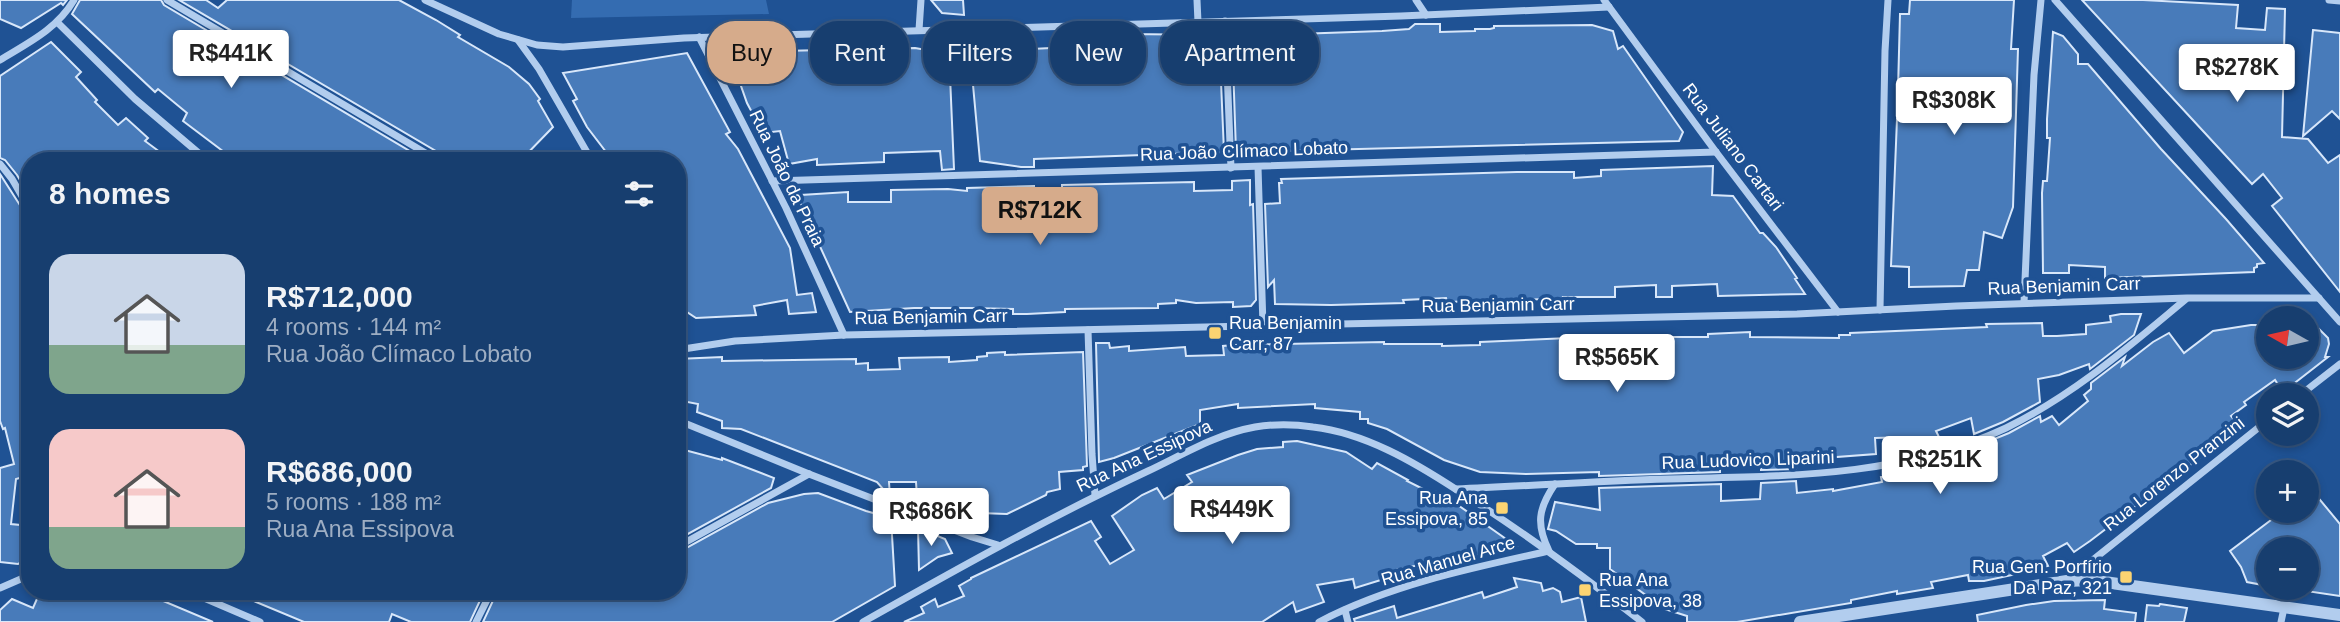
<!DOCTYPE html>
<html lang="en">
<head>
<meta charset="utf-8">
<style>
	:root { --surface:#173e6f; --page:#204574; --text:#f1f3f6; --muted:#9eaec3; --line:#365782; --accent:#d6ab8b }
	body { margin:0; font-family:Arial,sans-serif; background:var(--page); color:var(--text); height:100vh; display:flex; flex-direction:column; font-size:26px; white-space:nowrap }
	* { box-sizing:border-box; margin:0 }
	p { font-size:23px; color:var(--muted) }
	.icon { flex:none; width:38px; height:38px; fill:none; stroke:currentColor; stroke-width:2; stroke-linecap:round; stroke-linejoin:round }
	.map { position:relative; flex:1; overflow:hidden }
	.sheet { position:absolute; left:21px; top:152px; width:665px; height:448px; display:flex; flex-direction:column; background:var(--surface); border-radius:28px; box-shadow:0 4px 10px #0003,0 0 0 2px var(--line) }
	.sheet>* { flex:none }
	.top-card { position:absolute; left:707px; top:21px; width:665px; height:63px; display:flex; gap:14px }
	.needle { width:46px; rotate:278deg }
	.buttons { position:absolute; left:2256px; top:306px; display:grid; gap:14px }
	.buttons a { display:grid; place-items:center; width:63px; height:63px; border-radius:50%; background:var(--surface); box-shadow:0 4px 10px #0003,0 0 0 2px var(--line); font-size:35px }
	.price { position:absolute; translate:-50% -60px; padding:0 16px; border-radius:7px; background:#fff; color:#222; font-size:23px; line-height:46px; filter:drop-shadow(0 2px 4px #0008) }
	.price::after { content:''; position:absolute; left:50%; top:42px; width:21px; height:16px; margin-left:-10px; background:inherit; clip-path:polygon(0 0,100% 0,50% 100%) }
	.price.selected { background:var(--accent); color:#111 }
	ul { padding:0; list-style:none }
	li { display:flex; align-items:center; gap:21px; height:175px; padding:0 28px }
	li span { display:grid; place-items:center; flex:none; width:196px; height:140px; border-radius:21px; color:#555 }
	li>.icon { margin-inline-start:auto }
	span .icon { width:84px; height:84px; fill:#fffc; stroke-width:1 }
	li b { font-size:30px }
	h2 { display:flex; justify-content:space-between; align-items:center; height:84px; padding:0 28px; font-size:30px }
	.pill { padding:0 24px; border-radius:28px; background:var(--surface); box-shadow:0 4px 10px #0003,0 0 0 2px var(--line); font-size:24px; line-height:63px }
	.pill.selected { background:var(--accent); color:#111 }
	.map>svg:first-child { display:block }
</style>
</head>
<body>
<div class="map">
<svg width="2340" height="622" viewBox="0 0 2340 622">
	<rect width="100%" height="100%" fill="#1f5294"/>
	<polygon fill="#346cb1" points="572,0 766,0 769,14 571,18"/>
	<g fill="#487bba" stroke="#d8e7fa" stroke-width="2">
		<polygon points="0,0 67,0 63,5 61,3 21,28 0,19"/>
		<polygon points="80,0 161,0 164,5 423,159 422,161 236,161 183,121 187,113 158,89 155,92 72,14"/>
		<polygon points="179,0 206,0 218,8 227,0 399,0 436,20 460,35 458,37 509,67 529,84 540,99 538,101 553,127 520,161 453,161"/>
		<polygon points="931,0 963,0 964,15 942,13"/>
		<polygon points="1910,0 2014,0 2011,49 2018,49 2013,207 2002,238 1984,232 1979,270 1967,270 1964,286 1909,287 1909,267 1891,266 1897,119 1907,119 1907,90 1898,90 1900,14 1909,14"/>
		<polygon points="2082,0 2143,0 2238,5 2236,28 2265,30 2267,8 2285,9 2282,137 2308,139 2328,163 2340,155 2340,292 2272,206 2282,198 2263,174 2252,184"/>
		<polygon points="1415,24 1440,24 1440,32 1475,31 1475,29 1490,29 1494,28 1494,26 1592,25 1613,31 1618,49 1623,46 1683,132 1679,141 1236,152 1232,35 1269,34 1269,43 1297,44 1297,34 1382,31 1409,29"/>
		<polygon points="2313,30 2340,33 2340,119 2332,111 2303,136"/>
		<polygon points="2053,32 2063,36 2078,54 2078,64 2088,64 2161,149 2226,219 2264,263 2257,264 2257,267 2254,268 2254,272 2105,278 2105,267 2069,265 2069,273 2043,273 2042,193 2043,181 2047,181 2050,138 2047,138 2047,119"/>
		<polygon points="1127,34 1219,35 1224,152 1034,159 1034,167 1021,167 980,161 972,74 950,76 954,169 942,170 940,151 884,153 884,162 817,165 817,159 789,164 780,131 763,133 747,103 734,66 735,63 749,60 750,67 782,65 781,51 915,48 938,52 938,46 959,44 1032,42 1032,49 1051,48 1069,47 1069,40 1113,37"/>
		<polygon points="51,42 81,72 76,77 97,100 95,102 118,125 126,118 148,138 145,141 172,161 30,161 30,197 17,175 5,160 0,158 0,76"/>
		<polygon points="687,53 730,132 726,134 738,149 790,248 797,295 812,293 816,312 789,314 787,300 754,306 756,315 696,318 687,312 677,291 677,161 613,161 587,127 573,101 577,99 563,73"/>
		<polygon points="1713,166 1712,195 1733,196 1760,233 1763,233 1776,247 1797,278 1795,279 1805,294 1718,296 1717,284 1672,286 1672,297 1656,297 1656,285 1615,287 1615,297 1563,297 1564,302 1561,306 1546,306 1546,299 1447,302 1446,298 1403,300 1404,303 1331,305 1275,304 1274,280 1268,287 1265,204 1280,203 1279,183 1282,183 1281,179 1517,172 1574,172 1574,178 1601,176 1601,170"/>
		<polygon points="0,174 25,213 30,216 30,475 16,479 11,524 30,526 30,558 18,564 0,562 0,468 14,464 5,428 3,429 0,421"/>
		<polygon points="1250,180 1250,205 1253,204 1256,300 1251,306 1233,307 1233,302 1196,303 1176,300 1176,303 1158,304 1158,308 1065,309 1065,312 1027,314 1013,314 1013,309 971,308 914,308 850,312 801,205 801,195 848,192 848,202 891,202 891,190 948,189 967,191 967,188 1034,186 1034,190 1062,190 1062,185 1194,182 1194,191 1232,190 1232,181"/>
		<polygon points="2121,314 2141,314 2134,335 2090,369 2089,364 2059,375 2038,379 2040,402 2003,422 1974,434 1971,418 1936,431 1943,445 1911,453 1908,437 1875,438 1876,454 1797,460 1796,469 1761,470 1761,462 1720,464 1720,472 1599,476 1599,472 1526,474 1480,472 1444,460 1387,429 1368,423 1368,419 1360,419 1360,412 1315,408 1315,404 1238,408 1238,404 1200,410 1200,424 1114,458 1099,462 1096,343 1109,343 1110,348 1129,346 1129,351 1185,347 1186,356 1224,355 1223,346 1233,345 1384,342 1384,344 1442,344 1442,346 1480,345 1480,342 1569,338 1608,340 1660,337 1708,337 1708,334 1750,332 1750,337 1839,338 1839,335 1850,335 1850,333 1987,327 1986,324 2042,323 2043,336 2057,336 2086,334 2086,325 2111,322 2110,316"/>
		<polygon points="2251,325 2268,325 2268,357 2306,357 2306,339 2317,327 2328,338 2329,344 2325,357 2328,357 2283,392 2275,380 2244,402 2246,405 2231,416 2240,427 2090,541 2074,552 2067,543 2043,556 2048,566 2035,570 1984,581 1969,581 1968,575 1931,582 1933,588 1897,594 1897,591 1851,600 1851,603 1737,622 1687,622 1687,616 1665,609 1610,569 1610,548 1597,548 1597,544 1576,544 1556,531 1548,529 1555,502 1600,510 1599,488 1721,484 1721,501 1760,499 1761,483 1796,481 1797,493 1833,489 1833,491 1882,482 1881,477 1916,472 1914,465 1948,456 1950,460 1978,451 1977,446 2009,433 2040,416 2041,422 2052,416 2059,425 2088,401 2084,395 2091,389 2091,383 2125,357 2122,366 2153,342 2169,333 2184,353 2213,331"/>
		<polygon points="1005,352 1005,355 1083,352 1087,466 1083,467 1083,470 1059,472 1060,489 1047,492 1046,495 1007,514 951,512 917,497 916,482 889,482 890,497 877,482 741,429 722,428 722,421 697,412 698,404 677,400 677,359 722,357 722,361 856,359 856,364 868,363 868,370 900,369 899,358 949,357 949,362 977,360 977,357 987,356 987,353"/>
		<polygon points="1297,441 1346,452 1372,469 1377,463 1408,480 1407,481 1433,494 1436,492 1455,503 1516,546 1434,565 1433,562 1396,570 1397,575 1355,588 1353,579 1317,585 1324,602 1296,612 1293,602 1262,622 904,622 924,613 921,607 935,599 938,607 964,596 959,586 971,579 971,578 1091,521 1101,537 1095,541 1110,564 1134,550 1112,516 1142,495 1157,488 1164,499 1192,482 1187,475 1238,455 1257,449 1283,447 1283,442"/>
		<polygon points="677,448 722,460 722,458 774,478 771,488 677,540"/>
		<polygon points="2306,483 2340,524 2340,596 2306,591 2306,550 2268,550 2268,586 2247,582 2241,567 2230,551 2283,511 2306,511"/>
		<polygon points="818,493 866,511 891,518 895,586 832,622 483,622 497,592 535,592 545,598 569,601 597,600 596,596 620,592 677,592 677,553 768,503 804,494"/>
		<polygon points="918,528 945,539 952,553 938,557 919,570"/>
		<polygon points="1514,578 1541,583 1543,591 1553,588 1560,592 1562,602 1581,597 1586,622 1355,622 1354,619 1394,606 1397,618 1482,592 1484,598 1517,587"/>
		<polygon points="40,592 142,592 213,622 0,622 0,610 12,599 33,608"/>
		<polygon points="232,592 484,592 470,622 411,622 392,614 389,622 304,622"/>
		<polygon points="2105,600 2104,609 2136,613 2135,622 1978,622 1977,615 2026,605 2054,601"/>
		<polygon points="2160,604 2187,608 2184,622 2145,622 2147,605 2159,606"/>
	</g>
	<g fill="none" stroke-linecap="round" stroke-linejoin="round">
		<g stroke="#b2cdee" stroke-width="7">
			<polyline points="167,0 439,161"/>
			<polyline points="425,0 499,34 537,45 563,47 684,38 1401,16 1609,7"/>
			<polyline points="1197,0 1198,22"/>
			<polyline points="1416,0 1426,15"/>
			<polyline points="1604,0 1716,152 1838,312"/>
			<polyline points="2055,0 2340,322"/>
			<polyline points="2329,0 2340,1"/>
			<polyline points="1225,21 1231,168"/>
			<polyline points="57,22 135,99 208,161"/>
			<polyline points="919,30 921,0"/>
			<polyline points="699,37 786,208 844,335"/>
			<polyline points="518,40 539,69 592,161"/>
			<path d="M0,60C28,43 57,29 74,0"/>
			<polyline points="0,164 12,179 30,210"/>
			<polyline points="1258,167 1263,326"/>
			<polyline points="772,181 1716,152"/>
			<polyline points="2024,303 2034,75 2041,0"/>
			<polyline points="1880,310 1885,51 1888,0"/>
			<polyline points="1088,330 1092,454 1095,495"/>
			<polyline points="677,350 735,341 844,335 1797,314 1956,306 2187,298 2319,298"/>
			<polyline points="2299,396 2340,364"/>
			<polyline points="677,420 809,474 972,537 998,545"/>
			<path d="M1456,489C1527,486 1597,481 1668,479C1782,476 1900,478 2006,428C2075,394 2127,348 2186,299"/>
			<polyline points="677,547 809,474"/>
			<polyline points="2069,579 2268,420"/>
			<polyline points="0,588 30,575"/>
			<polyline points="190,592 260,622"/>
			<polyline points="567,592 575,592"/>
			<polyline points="1345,610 1348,622"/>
			<polyline points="476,622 491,592"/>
			<path d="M863,622C957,569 1050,517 1148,471C1182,455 1216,434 1255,427C1273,424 1294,424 1313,427C1365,433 1414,462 1457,490C1521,530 1582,575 1642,622"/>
			<path d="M1319,622C1390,585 1471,568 1549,551C1536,524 1538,509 1555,484"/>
			<polyline points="2281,622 2284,608"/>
		</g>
		<polyline stroke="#b2cdee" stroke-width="12" points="1800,622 2067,581 2090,580 2340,615"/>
	</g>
	<g fill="#fcd472" stroke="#1f5294" stroke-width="2.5">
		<rect x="1208" y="326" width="14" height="14" rx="3.5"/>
		<rect x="1495" y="501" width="14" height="14" rx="3.5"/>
		<rect x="2119" y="570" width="14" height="14" rx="3.5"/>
		<rect x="1578" y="583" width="14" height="14" rx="3.5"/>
	</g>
	<g text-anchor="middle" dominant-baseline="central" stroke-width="7" stroke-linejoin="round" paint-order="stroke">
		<g font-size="18" fill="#fff" stroke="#1f5294">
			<text transform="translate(1733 147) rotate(53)">Rua Juliano Cartari</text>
			<text transform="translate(1244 151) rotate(-2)">Rua João Clímaco Lobato</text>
			<text transform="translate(787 178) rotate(64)">Rua João da Praia</text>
			<text transform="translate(2064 286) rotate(-2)">Rua Benjamin Carr</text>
			<text transform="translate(1498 305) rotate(-1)">Rua Benjamin Carr</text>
			<text transform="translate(931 317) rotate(-1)">Rua Benjamin Carr</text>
			<text transform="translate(1144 456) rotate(-25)">Rua Ana Essipova</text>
			<text transform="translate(1748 460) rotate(-2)">Rua Ludovico Liparini</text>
			<text transform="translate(2174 474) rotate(-38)">Rua Lorenzo Pranzini</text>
			<text transform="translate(1448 561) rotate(-16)">Rua Manuel Arce</text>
		</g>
		<g font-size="18" fill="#fff" stroke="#1f5294" text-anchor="start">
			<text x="1229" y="323">Rua Benjamin<tspan x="1229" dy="21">Carr, 87</tspan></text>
			<text x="1488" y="498" text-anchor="end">Rua Ana<tspan x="1488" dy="21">Essipova, 85</tspan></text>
			<text x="2112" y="567" text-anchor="end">Rua Gen. Porfírio<tspan x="2112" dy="21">Da Paz, 321</tspan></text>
			<text x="1599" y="580">Rua Ana<tspan x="1599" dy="21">Essipova, 38</tspan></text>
		</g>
	</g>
</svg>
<div class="buttons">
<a><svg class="needle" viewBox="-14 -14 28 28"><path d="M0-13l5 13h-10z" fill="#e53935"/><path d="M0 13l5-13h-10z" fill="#9eaec3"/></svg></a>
<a><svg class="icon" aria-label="layers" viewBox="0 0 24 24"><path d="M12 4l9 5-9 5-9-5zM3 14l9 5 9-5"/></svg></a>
<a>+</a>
<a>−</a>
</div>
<b class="price" style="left:231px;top:90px">R$441K</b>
<b class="price" style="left:2237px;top:104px">R$278K</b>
<b class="price" style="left:1954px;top:137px">R$308K</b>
<b class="price selected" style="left:1040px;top:247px">R$712K</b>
<b class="price" style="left:1617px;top:394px">R$565K</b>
<b class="price" style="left:1940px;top:496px">R$251K</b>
<b class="price" style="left:1232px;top:546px">R$449K</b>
<b class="price" style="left:931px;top:548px">R$686K</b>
<div class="top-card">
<a class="pill selected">Buy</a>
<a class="pill">Rent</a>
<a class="pill">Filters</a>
<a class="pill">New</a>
<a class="pill">Apartment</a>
</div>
<section class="sheet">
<h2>8 homes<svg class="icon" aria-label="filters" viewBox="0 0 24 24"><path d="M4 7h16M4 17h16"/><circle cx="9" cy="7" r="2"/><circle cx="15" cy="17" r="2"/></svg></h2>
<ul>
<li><span style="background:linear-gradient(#c9d6e8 65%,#7fa58c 0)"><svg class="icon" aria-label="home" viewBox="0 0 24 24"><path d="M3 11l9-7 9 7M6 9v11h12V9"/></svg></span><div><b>R$712,000</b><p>4 rooms · 144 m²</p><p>Rua João Clímaco Lobato</p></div></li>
<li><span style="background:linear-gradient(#f6c9c9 70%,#7fa58c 0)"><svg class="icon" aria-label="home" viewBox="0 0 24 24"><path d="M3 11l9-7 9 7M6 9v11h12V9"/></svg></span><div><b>R$686,000</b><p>5 rooms · 188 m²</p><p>Rua Ana Essipova</p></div></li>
</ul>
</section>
</div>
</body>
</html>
